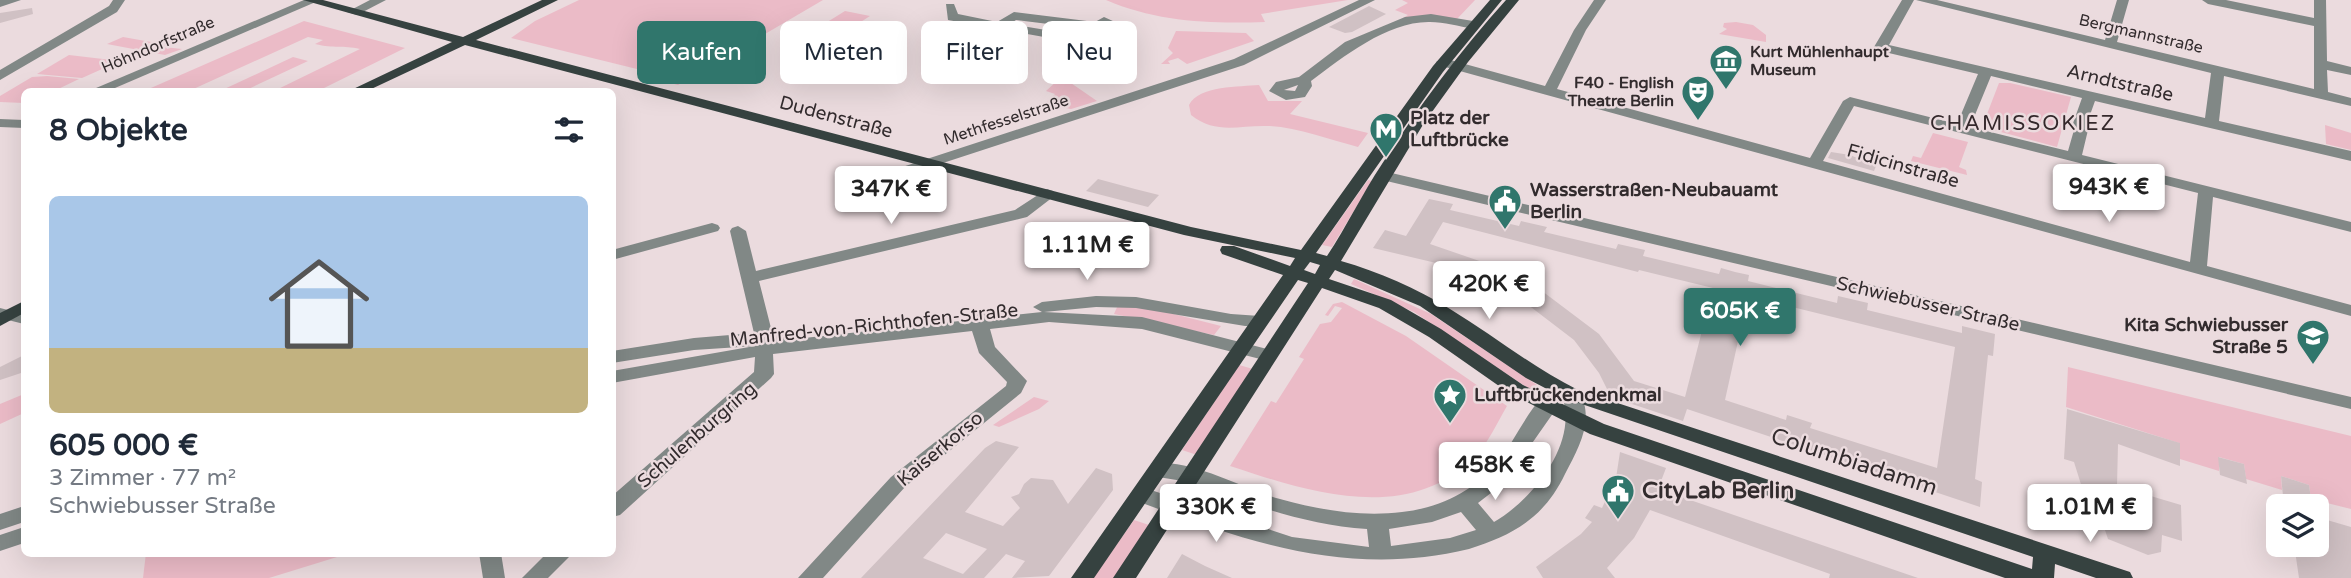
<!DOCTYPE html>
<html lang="de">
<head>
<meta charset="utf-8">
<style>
	:root { --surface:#fff; --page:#f6f6f7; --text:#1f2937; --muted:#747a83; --accent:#30766c }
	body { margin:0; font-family:"Varela Round",sans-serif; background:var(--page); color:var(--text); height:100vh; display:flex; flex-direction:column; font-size:26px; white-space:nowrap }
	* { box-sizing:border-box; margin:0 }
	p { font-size:23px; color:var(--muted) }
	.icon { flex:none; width:38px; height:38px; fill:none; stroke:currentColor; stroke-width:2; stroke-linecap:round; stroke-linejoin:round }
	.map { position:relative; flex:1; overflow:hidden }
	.panel { position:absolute; left:21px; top:88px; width:595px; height:469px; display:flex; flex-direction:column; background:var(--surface); border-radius:10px; box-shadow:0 7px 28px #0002 }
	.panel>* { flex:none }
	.hud { position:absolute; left:637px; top:21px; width:665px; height:63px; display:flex; gap:14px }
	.controls { position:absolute; left:2266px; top:494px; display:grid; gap:14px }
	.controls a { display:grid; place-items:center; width:63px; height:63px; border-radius:10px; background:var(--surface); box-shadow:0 7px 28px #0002; font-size:35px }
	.price { position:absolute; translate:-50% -60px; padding:0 16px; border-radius:7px; background:#fff; color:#222; font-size:23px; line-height:46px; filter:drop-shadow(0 2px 4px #0008) }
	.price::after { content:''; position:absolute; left:50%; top:42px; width:21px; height:16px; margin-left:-10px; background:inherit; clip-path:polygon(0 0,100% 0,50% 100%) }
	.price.selected { background:var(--accent); color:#fff }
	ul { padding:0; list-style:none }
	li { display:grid; align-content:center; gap:14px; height:371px; padding:0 28px }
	li span { display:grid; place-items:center; height:217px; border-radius:10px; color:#555 }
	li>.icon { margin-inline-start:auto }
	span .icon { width:126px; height:126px; fill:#fffc; stroke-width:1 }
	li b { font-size:30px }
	h2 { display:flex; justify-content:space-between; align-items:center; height:84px; padding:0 28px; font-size:30px }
	.tag { padding:0 24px; border-radius:10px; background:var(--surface); box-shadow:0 7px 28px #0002; font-size:24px; line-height:63px }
	.tag.selected { background:var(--accent); color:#fff }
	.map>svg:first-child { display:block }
</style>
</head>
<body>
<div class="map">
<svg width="2351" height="578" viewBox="0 0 2351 578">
	<rect width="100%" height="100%" fill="#ebdbde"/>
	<g fill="#ebbbc7">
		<polygon points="579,0 823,0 678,85 641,75 645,71 511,38 535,21"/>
		<path d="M1106,0H1348L1261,14L1265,22C1211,24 1157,22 1106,0Z"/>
		<polygon points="1402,0 1475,0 1457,19 1403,18 1408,15 1395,10 1408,3"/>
		<polygon points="845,11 870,16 834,39 808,34"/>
		<path d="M304,21L405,48L318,91H274L360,49C342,45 335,49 315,44L323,40L308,37L189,91H144Z"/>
		<polygon points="1736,22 1753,25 1766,35 1766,42 1719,34 1727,29 1723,27 1724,23"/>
		<polygon points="1176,31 1246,33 1254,41 1187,64 1178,58 1168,61 1170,64 1161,64 1173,53 1168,48"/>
		<polygon points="123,37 168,45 164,47 182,49 165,55 107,44"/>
		<polygon points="69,55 120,61 82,78 37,74"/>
		<polygon points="293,57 308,61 244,91 220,91"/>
		<polygon points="47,76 79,79 54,91 24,91 24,103 0,102 0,96 32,77"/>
		<polygon points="1059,79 1068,81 1097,101 1071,109 1045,104 1055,94 1046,91"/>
		<polygon points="1999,83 2010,83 2071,97 2057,147 1982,127"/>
		<path d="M1259,85L1268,101H1302L1290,114L1368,133L1358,147C1330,140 1297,127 1268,126C1239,125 1216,135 1191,115L1189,105C1199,85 1240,87 1259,85Z"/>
		<polygon points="2325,125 2351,133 2351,150 2326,144"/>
		<polygon points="1933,133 1968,142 1959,167 1966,170 1967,175 1911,161 1913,156 1921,158"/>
		<polygon points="1368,180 1372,181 1332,247 1322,245"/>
		<polygon points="1354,279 1431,314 1537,385 1531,390 1414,312 1351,284"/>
		<path d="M1342,302L1406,336L1507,406C1497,423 1488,443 1475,457C1407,525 1309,492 1230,466L1271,401L1276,403L1304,359L1299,357L1320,324L1331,322L1342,308L1335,306L1328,316L1325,315L1333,304Z"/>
		<polygon points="1118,305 1158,310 1221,326 1214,335 1114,314"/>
		<polygon points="1239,365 1253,369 1197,455 1182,450"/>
		<polygon points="2068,367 2351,436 2351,509 2311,499 2309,485 2281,476 2282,490 2246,479 2244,464 2219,457 2219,471 2180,459 2179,443 2066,407"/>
		<polygon points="24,394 24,413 0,424 0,404"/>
		<polygon points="1034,397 1049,401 1039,409 999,427 993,425"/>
		<polygon points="1134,520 1149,525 1114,578 1093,578"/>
		<polygon points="146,553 350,553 269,578 143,578"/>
	</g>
	<g fill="#d0c1c4" fill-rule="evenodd">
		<polygon points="1369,6 1386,14 1352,32 1345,33 1329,27"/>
		<polygon points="32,8 33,14 0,23 0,13"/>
		<polygon points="1831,152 1850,155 1876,166 1874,171 1828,158"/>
		<polygon points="1098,179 1135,189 1159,195 1148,207 1086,191"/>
		<path d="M1429,199L1453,204L1450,210L1519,226L1521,221L1547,227L1544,232L1616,249L1618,244L1645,250L1643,256L1719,274L1721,268L1735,272L1749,275L1748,281L1837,303L1838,296L1868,303L1867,310L1962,333V326L1995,334L1993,356L1988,355L1975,479L1982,482L1980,507L1687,409L1683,421L1611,397L1599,373L1574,340L1519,298L1453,267L1373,248L1385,230L1406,236ZM1443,222L1638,272L1639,270L1713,288L1685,397L1634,381L1599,334L1538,288L1491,265L1430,244ZM1748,296L1955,347L1937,468L1810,428L1812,423L1787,415L1786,420L1725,400Z"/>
		<polygon points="24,355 24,372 0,380 0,367"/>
		<polygon points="2067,409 2180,443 2180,466 2118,444 2117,486 2181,505 2182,541 2162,535 2161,552 2148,555 2108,539 2101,518 2111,499 2084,494 2074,462 2064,459"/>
		<path d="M996,441L1019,447L965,512L1003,526L1020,508L1011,497L1019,494L1024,484L1031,478L1053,480L1068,504L1096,468L1112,474L1113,490L1049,576L1012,578L1025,561L1006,554L984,578H861L985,448ZM946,533L987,549L963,574L923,558Z"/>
		<polygon points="1620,452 1666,468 1658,489 1918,578 1829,578 1830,574 1650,510 1634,538 1607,568 1615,578 1543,578 1536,567 1581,534 1592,522 1585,518 1594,505 1602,508 1616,478"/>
		<polygon points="2218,457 2244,464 2247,484 2220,475"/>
		<polygon points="2281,476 2309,485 2312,506 2284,506"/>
		<polygon points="2324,496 2327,520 2351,527 2351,578 2299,578 2294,544 2317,544 2317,497"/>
		<polygon points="2268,502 2278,506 2278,537 2272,538"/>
		<polygon points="1182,554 1205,566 1232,578 1167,578"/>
	</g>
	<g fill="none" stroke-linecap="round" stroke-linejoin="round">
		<g fill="#818886" fill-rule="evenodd">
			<polygon points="0,0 21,0 0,7"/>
			<polygon points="113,0 125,0 117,12 0,80 0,70 109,6"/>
			<polygon points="304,0 318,1 108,91 89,91"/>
			<polygon points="370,0 386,0 357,15 347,12"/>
			<polygon points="1359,0 1375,0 1244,65 897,178 887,178 884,175 887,172 1234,59"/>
			<path d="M1594,0H1606L1586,30L1557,89L1810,158L1843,101L1850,97L1957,124L1978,74L1876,50L1874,47L1902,0H1914L1889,45L2205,118L2211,73L1916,0H1937L2105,40L2117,0H2129L2117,42L2314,89V26L2208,4L2202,0H2226L2314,18V0H2326L2327,61L2351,67V75L2327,70L2328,92L2351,98V106L2224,76L2219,121L2351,151V161L2095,101L2086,126L2088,130L2082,155L2351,222V232L2213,197L2207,266L2351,305V316L1438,65L1436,62L1443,58L1545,86L1574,30ZM1991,76L2082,98L2072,126L2074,130L2068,151L1970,127ZM1854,106L2198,193L2190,262L1823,161Z"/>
			<polygon points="946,4 954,4 958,14 997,22 1014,12 1095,22 1104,17 1115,22 1097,30 1016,20 1010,24 1058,32 1058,38 1050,42 1044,37 948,20"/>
			<path d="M1431,14L1473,21L1479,25L1473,29C1459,26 1444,22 1430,22C1388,21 1343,57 1311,81L1312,86L1305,97L1286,100L1269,91L1276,82L1299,77L1345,42L1405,17ZM1298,85L1295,91L1284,90Z"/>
			<polygon points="0,119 24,120 24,128 0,127"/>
			<polygon points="1383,171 2351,397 2351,409 1378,179 1375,176"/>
			<polygon points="1047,189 1053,191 1055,194 1053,197 1027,217 759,281 772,332 794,332 795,339 969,320 971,311 983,311 987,318 1042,312 1033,307 1042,302 1096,296 1136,297 1231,314 1260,316 1269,321 1260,326 1245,326 1136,308 1096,307 1044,312 1142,317 1275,351 1277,355 1275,359 1268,361 1142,329 1049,322 990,329 995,347 1027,381 1021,393 905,487 823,578 798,578 891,477 1006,386 1007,382 979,353 972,331 773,354 774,374 771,378 620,515 612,517 612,496 754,372 755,357 612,383 612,371 755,346 694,350 612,363 612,351 694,338 754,333 730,231 732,228 738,226 746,231 756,271 1015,210"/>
			<polygon points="712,223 718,225 720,228 718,231 612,260 612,250"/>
			<polygon points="0,308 24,314 24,324 0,318"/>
			<path d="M1561,383L1578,390C1596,418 1579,447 1565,474C1544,518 1513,535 1469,549C1349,578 1247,542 1134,500L1131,495L1134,490L1142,487L1292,537L1369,547L1367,529C1303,525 1249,503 1189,483C1177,479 1164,479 1152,475L1149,470L1152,465C1184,455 1246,490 1280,499C1319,510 1361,517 1402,512C1439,508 1475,491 1499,461C1514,442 1538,389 1561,383ZM1563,399C1577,445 1532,500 1494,522L1478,503L1505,482ZM1461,512L1476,530L1450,538L1391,546L1389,529L1432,522Z"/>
			<polygon points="24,506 24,522 0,530 0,514"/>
			<polygon points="24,527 24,543 0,551 0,535"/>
			<polygon points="479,553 501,553 505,578 483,578"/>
			<polygon points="547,553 573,553 548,578 522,578"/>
		</g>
		<g fill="#364240" fill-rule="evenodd">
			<path d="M303,0H323L463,37L542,0H558L476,40L1191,227L1301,250L1433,66L1490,0H1502L1443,72L1316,253L1327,256C1347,226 1362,194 1382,164C1419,106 1460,51 1506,0H1519L1468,62L1424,123L1341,261C1379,272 1416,288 1450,309C1493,335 1532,367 1578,390L2130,572L2133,578H2096L2055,564L2054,578H2005L1590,434L1509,393L1429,337L1379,308L1322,288L1136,578H1113L1308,283L1298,280L1094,578H1071L1283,275L1222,254L1220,250L1222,246H1234L1290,266L1295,258L1184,235L465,45L367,91H349L452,42ZM1310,262L1320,265L1315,274L1304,270ZM1335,270L1420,306L1526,378L1564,398L2033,557L2032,569L1604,424L1523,385L1441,329L1391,300L1329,279Z"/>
			<polygon points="24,301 24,313 0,326 0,313"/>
		</g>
	</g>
	<defs>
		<symbol id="museum-pin" viewBox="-11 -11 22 30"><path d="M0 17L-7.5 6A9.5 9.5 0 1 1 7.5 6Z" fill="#30766c" stroke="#ebdbde"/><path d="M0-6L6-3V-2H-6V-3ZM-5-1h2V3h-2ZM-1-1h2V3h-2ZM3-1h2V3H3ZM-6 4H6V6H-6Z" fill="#fff"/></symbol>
		<symbol id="theatre-pin" viewBox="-11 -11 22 30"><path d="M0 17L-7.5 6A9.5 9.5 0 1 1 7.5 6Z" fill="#30766c" stroke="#ebdbde"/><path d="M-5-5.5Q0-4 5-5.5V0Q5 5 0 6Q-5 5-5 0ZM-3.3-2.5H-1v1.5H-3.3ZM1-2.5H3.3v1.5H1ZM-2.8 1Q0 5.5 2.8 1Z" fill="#fff"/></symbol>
		<symbol id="metro-pin" viewBox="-11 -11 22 30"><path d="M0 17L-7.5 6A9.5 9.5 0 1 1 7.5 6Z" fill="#30766c" stroke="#ebdbde"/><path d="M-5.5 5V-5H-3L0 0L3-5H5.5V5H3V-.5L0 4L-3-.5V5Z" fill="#fff"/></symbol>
		<symbol id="civic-pin" viewBox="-11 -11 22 30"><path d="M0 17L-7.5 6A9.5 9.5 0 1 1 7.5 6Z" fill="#30766c" stroke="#ebdbde"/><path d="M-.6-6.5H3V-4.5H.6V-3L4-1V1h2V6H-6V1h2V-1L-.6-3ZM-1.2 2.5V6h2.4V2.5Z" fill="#fff"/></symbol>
		<symbol id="school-pin" viewBox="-11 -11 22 30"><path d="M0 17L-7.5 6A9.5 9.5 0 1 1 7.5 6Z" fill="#30766c" stroke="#ebdbde"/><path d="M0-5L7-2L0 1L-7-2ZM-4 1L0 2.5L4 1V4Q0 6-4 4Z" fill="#fff"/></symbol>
		<symbol id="sight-pin" viewBox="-11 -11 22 30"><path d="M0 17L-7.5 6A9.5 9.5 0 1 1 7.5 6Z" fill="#30766c" stroke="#ebdbde"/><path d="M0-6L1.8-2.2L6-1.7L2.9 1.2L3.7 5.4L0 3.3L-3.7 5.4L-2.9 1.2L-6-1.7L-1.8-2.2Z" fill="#fff"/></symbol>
	</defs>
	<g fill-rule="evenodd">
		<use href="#museum-pin" x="1707" y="42" width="38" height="52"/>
		<use href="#theatre-pin" x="1679" y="73" width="38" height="52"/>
		<use href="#metro-pin" x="1367" y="110" width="38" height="52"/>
		<use href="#civic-pin" x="1486" y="182" width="38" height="52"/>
		<use href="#school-pin" x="2294" y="317" width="38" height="52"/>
		<use href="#sight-pin" x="1431" y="376" width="38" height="52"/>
		<use href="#civic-pin" x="1599" y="472" width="38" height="52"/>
	</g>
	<g text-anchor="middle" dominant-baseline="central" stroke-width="5" stroke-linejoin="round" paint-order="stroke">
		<g font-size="16" fill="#322b2d" stroke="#ebdbde">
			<text transform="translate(2141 34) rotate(13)">Bergmannstraße</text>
			<text transform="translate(158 45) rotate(-23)">Höhndorfstraße</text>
			<text transform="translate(1006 120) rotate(-18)">Methfesselstraße</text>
		</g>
		<g font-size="16" font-weight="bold" fill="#322b2d" stroke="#ebdbde" text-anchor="start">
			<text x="1750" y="52">Kurt Mühlenhaupt<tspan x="1750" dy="18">Museum</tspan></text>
			<text x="1674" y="83" text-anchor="end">F40 - English<tspan x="1674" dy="18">Theatre Berlin</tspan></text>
		</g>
		<g font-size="19" fill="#322b2d" stroke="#ebdbde">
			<text transform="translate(2120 83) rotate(13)">Arndtstraße</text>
			<text transform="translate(836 117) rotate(15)">Dudenstraße</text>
			<text transform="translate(1903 166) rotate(16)">Fidicinstraße</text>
			<text transform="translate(1928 304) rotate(13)">Schwiebusser Straße</text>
			<text transform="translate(874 325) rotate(-6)">Manfred-von-Richthofen-Straße</text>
			<text transform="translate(697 435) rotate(-41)">Schulenburgring</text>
			<text transform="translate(940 449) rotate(-40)">Kaiserkorso</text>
		</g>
		<g font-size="19" font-weight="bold" fill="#322b2d" stroke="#ebdbde" text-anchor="start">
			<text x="1410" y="118">Platz der<tspan x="1410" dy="22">Luftbrücke</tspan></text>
			<text x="1530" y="190">Wasserstraßen-Neubauamt<tspan x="1530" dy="22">Berlin</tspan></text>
			<text x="2288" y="325" text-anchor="end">Kita Schwiebusser<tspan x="2288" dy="22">Straße 5</tspan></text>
			<text x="1474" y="395">Luftbrückendenkmal</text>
		</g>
		<g font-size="21" letter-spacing="2" fill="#34282b" stroke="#ebdbde">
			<text x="2023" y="123">CHAMISSOKIEZ</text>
		</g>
		<g font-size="23" fill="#322b2d" stroke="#ebdbde">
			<text transform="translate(1854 462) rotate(18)">Columbiadamm</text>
		</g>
		<g font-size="23" font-weight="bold" fill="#322b2d" stroke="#ebdbde" text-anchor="start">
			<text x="1642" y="491">CityLab Berlin</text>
		</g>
	</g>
</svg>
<div class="controls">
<a><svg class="icon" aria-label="layers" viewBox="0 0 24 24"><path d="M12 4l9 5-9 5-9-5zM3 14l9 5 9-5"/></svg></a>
</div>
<b class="price" style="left:2109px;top:224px">943K €</b>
<b class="price" style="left:891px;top:226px">347K €</b>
<b class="price" style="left:1087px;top:282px">1.11M €</b>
<b class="price" style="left:1489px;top:321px">420K €</b>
<b class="price selected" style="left:1740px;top:348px">605K €</b>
<b class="price" style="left:1495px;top:502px">458K €</b>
<b class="price" style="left:1216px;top:544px">330K €</b>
<b class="price" style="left:2090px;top:544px">1.01M €</b>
<div class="hud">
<a class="tag selected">Kaufen</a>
<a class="tag">Mieten</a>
<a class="tag">Filter</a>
<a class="tag">Neu</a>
</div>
<section class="panel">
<h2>8 Objekte<svg class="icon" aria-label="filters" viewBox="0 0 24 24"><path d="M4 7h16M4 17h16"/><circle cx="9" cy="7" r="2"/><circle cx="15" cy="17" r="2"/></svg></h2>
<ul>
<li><span style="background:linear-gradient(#a9c7e8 70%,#c2b280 0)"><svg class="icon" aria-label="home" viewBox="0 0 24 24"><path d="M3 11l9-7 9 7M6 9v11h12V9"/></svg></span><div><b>605 000 €</b><p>3 Zimmer · 77 m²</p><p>Schwiebusser Straße</p></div></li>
</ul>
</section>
</div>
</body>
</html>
